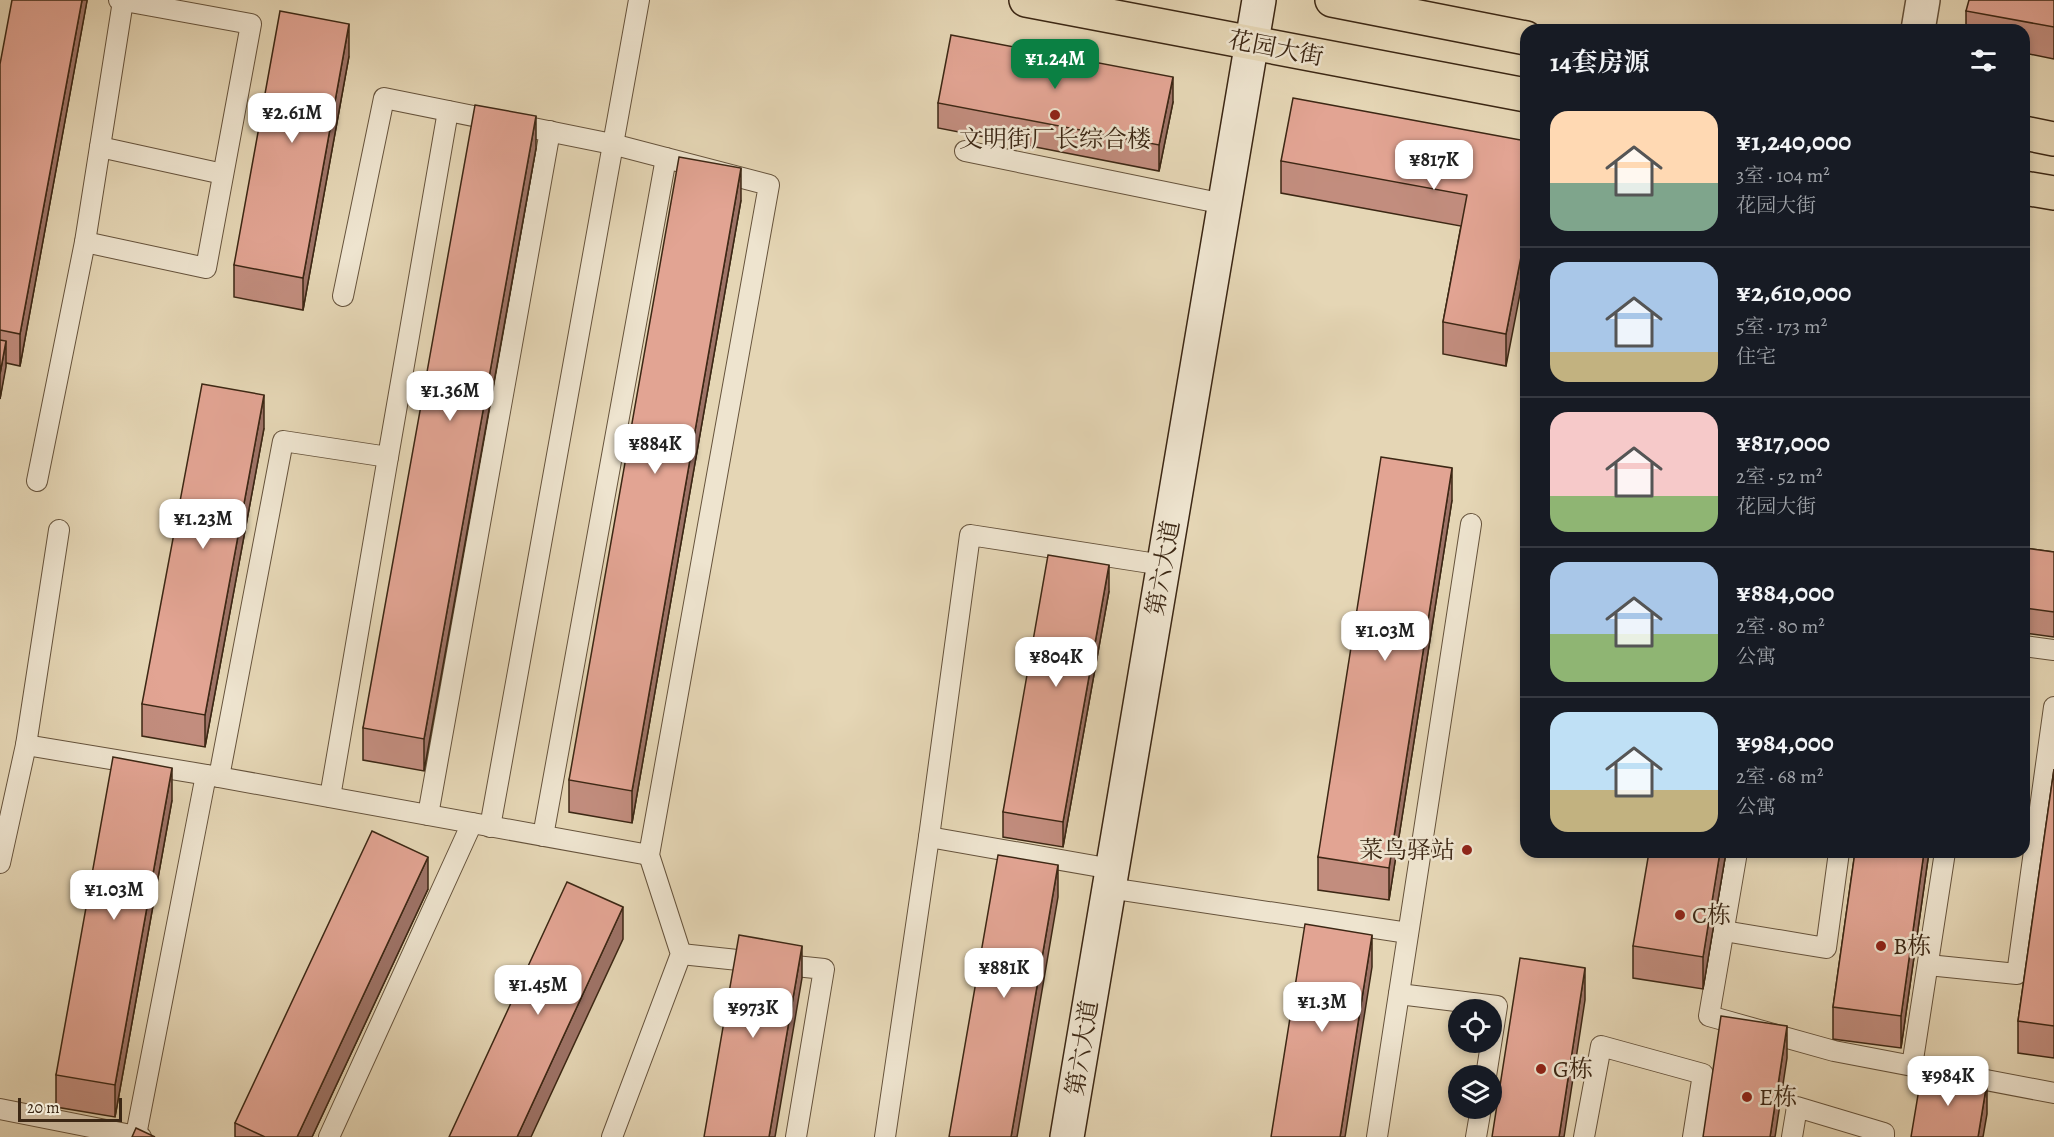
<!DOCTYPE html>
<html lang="zh">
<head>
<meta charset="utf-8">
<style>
	:root { --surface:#171b24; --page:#20242c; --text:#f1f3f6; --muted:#9ea1a6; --line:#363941; --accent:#0b8043 }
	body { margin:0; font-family:Alegreya,"Noto Serif SC",serif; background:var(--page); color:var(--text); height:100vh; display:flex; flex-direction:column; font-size:22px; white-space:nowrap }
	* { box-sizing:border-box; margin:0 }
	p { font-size:20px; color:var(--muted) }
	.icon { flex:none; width:33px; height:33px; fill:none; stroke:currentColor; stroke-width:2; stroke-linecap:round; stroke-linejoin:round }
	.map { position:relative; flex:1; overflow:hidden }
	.side { position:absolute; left:1520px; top:24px; width:510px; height:834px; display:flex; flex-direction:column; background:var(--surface); border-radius:18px; box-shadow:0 3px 9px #0003 }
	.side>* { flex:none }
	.buttons { position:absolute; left:1448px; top:999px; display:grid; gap:12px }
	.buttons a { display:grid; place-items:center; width:54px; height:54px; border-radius:50%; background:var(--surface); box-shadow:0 3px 9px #0003; font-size:30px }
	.scale { position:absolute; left:18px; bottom:15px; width:104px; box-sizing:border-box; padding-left:6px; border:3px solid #3c2714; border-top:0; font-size:16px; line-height:21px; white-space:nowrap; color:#3c2714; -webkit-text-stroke:4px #eee4cf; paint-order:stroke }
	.price { position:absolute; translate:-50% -51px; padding:0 14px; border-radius:12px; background:#fff; color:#222; font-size:20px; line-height:39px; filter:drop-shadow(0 2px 3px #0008) }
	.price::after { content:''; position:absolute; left:50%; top:36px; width:18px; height:14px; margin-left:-9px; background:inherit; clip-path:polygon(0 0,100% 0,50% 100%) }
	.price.active { background:var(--accent); color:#fff }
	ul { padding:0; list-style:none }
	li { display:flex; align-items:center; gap:18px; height:150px; padding:0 30px }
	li+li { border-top:2px solid var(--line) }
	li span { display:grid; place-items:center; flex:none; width:168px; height:120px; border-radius:18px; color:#555 }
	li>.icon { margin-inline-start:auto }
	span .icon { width:72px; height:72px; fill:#fffc; stroke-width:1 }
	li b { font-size:26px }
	h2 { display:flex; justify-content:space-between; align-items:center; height:72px; padding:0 30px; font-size:26px }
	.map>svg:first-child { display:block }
</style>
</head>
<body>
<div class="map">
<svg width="2054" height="1137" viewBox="0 0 2054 1137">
	<rect width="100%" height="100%" fill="#e5d6b5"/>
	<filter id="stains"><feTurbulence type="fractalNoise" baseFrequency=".00333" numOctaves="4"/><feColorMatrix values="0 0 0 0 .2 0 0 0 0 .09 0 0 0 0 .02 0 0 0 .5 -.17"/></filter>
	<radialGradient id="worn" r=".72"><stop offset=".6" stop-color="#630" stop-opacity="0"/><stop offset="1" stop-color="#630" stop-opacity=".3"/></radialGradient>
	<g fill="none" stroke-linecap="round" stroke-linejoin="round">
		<defs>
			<g id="lane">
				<polyline points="100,147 223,174"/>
				<polyline points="965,151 1224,204"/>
				<polyline points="85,242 206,268 251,24 119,0"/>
				<polyline points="343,296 384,98 612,144 769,185 649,855 681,954 612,1137"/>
				<polyline points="37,481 85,242 123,1"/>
				<polyline points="2024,646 2054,650"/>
				<polyline points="26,745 213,776 649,855"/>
				<polyline points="219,777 283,441 388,457 448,111"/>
				<polyline points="330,797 388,457"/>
				<polyline points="428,815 550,131"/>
				<polyline points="490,827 639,0"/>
				<polyline points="543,836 666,158"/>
				<polyline points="929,837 1112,869"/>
				<polyline points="1737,852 1709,1016 1834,1051 2054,1093"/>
				<polyline points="0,863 26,745 59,530"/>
				<polyline points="1109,888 1408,933"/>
				<polyline points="1724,931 1826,948 1839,852"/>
				<polyline points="681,954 824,969 796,1137"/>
				<polyline points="1928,965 2017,974 2054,707"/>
				<polyline points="1399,994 1497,1006 1486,1076"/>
				<polyline points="1912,1066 1945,852"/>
				<polyline points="0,1109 141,1137"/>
				<polyline points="136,1135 206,775"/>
				<polyline points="329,1137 472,823"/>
				<polyline points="885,1137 929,837 970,535 1163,565"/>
				<polyline points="1377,1137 1471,524"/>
				<polyline points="1476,1137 1481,1108"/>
				<polyline points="1584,1137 1601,1046 1703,1074 1693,1137"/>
				<polyline points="1792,1137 1797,1107 1884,1133 1884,1137"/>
			</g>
			<polyline id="street" points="1918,30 1923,0"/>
			<polyline id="secondary" points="1067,1137 1259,0"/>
			<g id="primary">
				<polyline points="1026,0 1526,95"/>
				<polyline points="1332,0 1526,38"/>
				<polyline points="2024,133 2054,139"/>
				<polyline points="2024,188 2054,193"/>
			</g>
		</defs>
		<use href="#lane" stroke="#66533c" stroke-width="22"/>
		<use href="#street" stroke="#66533c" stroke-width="36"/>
		<use href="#secondary" stroke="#3c2714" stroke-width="36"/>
		<use href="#primary" stroke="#3c2714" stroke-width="36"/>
		<use href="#lane" stroke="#eee4cf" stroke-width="20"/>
		<use href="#street" stroke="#eee4cf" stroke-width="33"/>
		<use href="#secondary" stroke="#eee4cf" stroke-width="33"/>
		<use href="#primary" stroke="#e5d6b5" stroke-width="33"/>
	</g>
	<g fill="#c28d7e" stroke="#3c2714" stroke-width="1.5">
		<polygon points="87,0 20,366 6,363 0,399 0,64"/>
		<polygon points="2054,0 2054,59 2024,53 2024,30 1966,30 1966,11"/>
		<polygon points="349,56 303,310 234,297 234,265"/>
		<polygon points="1173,102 1159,171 938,128 938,103"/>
		<polygon points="1526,141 1506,366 1443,354 1443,322 1461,226 1281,193 1281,161"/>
		<polygon points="536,148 424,771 363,760 363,728"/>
		<polygon points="741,200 632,823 569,812 569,780"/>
		<polygon points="264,428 205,747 142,736 142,704"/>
		<polygon points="1452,500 1389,900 1318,890 1318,857"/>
		<polygon points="2024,548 2054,552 2054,637 2024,633"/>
		<polygon points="1109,591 1063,847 1003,837 1003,812"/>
		<polygon points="2054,769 2054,1058 2018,1053 2018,1021"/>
		<polygon points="172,800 115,1117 56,1107 56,1075"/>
		<polygon points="1726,852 1703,989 1633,978 1633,946"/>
		<polygon points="1855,852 1929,852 1901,1048 1833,1039 1833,1007"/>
		<polygon points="428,889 312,1137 235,1137 235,1123"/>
	</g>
	<g fill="#9e7367" stroke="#3c2714" stroke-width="1.5">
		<polygon points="82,0 87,0 87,1 20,366 20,334"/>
		<polygon points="349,24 349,56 303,310 303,278"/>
		<polygon points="1173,77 1173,102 1159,171 1159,145"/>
		<polygon points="536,116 536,148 424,771 424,739"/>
		<polygon points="741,168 741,200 632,823 632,791"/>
		<polygon points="1526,231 1526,263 1506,366 1506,334"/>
		<polygon points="6,341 6,367 0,399 0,374"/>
		<polygon points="264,395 264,428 205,747 205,715"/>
		<polygon points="1452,468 1452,500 1389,900 1389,868"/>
		<polygon points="1109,565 1109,591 1063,847 1063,822"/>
		<polygon points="172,768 172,800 115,1117 115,1085"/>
		<polygon points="1720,852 1726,852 1703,989 1703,957"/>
		<polygon points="1924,852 1929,852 1901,1048 1901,1016"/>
		<polygon points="428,857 428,889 312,1137 297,1137"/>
		<polygon points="1058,865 1058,897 1017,1137 1011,1137"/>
		<polygon points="623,907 623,939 531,1137 517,1137"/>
		<polygon points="1372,935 1372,967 1345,1137 1340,1137"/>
		<polygon points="802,946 802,978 775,1137 769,1137"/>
		<polygon points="1585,968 1585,1000 1564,1137 1559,1137"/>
		<polygon points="1787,1026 1787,1058 1775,1137 1770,1137"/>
		<polygon points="1987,1082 1987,1114 1983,1137 1978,1137"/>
	</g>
	<g fill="#e2a493" stroke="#3c2714" stroke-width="1.5">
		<polygon points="12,0 82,0 20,334 0,330 0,64"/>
		<polygon points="1969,0 2054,0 2054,27 1966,11"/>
		<polygon points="280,11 349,24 303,278 234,265"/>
		<polygon points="951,35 1173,77 1159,145 938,103"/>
		<polygon points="1293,98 1526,141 1526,231 1506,334 1443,322 1467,195 1281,161"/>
		<polygon points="475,105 536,116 424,739 363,728"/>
		<polygon points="679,157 741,168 632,791 569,780"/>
		<polygon points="0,340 6,341 0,374"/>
		<polygon points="202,384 264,395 205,715 142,704"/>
		<polygon points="1381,457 1452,468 1389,868 1318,857"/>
		<polygon points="2024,548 2054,552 2054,612 2024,608"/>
		<polygon points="1048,555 1109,565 1063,822 1003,812"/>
		<polygon points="113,757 172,768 115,1085 56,1075"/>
		<polygon points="2054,769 2054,1026 2018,1021"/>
		<polygon points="372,831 428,857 297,1137 265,1137 235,1123"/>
		<polygon points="1649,852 1720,852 1703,957 1633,946"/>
		<polygon points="1855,852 1924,852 1901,1016 1833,1007"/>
		<polygon points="998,855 1058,865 1011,1137 949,1137"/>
		<polygon points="567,882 623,907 517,1137 449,1137"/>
		<polygon points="1305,924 1372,935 1340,1137 1271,1137"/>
		<polygon points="739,935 802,946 769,1137 704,1137"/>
		<polygon points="1520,958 1585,968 1559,1137 1492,1137"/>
		<polygon points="1721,1016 1787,1026 1770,1137 1703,1137"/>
		<polygon points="1922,1071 1987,1082 1978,1137 1911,1137"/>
		<polygon points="136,1128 155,1137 132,1137"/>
	</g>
	<g fill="#8f2418" stroke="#eee4cf" stroke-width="2">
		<circle cx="1055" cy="115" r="6"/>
		<circle cx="1467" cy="850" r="6"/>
		<circle cx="1680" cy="915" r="6"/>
		<circle cx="1881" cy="946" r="6"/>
		<circle cx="1541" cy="1069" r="6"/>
		<circle cx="1747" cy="1097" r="6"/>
	</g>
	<g text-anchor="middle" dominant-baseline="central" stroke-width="5" stroke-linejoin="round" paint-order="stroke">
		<g font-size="24" fill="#3c2714" stroke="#eee4cf">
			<text transform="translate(1276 48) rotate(11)">花园大街</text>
			<text transform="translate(1163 568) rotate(-80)">第六大道</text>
			<text transform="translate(1082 1048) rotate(-81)">第六大道</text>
		</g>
		<g font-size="24" fill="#3c2714" stroke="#eee4cf" text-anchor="start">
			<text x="1055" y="139" text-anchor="middle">文明街厂长综合楼</text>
			<text x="1455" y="850" text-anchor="end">菜鸟驿站</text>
			<text x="1692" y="915">C栋</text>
			<text x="1893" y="946">B栋</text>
			<text x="1553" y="1069">G栋</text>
			<text x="1759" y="1097">E栋</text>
		</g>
	</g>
	<rect width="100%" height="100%" filter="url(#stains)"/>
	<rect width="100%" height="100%" fill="url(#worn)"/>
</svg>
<div class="buttons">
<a><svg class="icon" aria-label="locate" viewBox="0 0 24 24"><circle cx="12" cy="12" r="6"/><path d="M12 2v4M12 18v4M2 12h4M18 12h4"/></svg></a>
<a><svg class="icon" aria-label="layers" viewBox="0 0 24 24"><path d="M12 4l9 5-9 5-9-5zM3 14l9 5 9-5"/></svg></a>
</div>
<div class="scale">20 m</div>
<b class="price active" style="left:1055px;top:90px">¥1.24M</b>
<b class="price" style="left:292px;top:144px">¥2.61M</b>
<b class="price" style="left:1434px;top:191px">¥817K</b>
<b class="price" style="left:450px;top:422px">¥1.36M</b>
<b class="price" style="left:655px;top:475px">¥884K</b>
<b class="price" style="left:203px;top:550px">¥1.23M</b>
<b class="price" style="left:1385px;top:662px">¥1.03M</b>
<b class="price" style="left:1056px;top:688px">¥804K</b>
<b class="price" style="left:114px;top:921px">¥1.03M</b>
<b class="price" style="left:1004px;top:999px">¥881K</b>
<b class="price" style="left:538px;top:1016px">¥1.45M</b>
<b class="price" style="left:1322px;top:1033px">¥1.3M</b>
<b class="price" style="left:753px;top:1039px">¥973K</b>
<b class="price" style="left:1948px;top:1107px">¥984K</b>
<section class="side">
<h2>14套房源<svg class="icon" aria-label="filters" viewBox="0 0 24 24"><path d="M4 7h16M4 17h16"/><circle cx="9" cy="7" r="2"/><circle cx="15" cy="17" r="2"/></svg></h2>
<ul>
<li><span style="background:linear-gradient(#ffd9b3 60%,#7fa58c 0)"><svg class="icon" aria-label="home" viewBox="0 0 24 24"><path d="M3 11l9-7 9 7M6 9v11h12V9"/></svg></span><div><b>¥1,240,000</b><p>3室 · 104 m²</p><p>花园大街</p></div></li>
<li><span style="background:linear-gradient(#a9c7e8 75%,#c2b280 0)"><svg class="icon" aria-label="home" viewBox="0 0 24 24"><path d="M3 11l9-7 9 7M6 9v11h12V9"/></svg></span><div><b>¥2,610,000</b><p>5室 · 173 m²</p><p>住宅</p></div></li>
<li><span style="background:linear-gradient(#f6c9c9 70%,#8fb573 0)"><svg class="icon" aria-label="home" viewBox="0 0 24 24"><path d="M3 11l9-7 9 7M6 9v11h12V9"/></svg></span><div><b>¥817,000</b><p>2室 · 52 m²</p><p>花园大街</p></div></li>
<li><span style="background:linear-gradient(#a9c7e8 60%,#8fb573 0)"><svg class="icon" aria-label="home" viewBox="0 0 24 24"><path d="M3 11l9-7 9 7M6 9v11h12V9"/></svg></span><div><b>¥884,000</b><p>2室 · 80 m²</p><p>公寓</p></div></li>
<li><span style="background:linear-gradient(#bfe0f5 65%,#c2b280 0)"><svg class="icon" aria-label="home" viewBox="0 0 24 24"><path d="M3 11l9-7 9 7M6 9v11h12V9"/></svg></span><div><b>¥984,000</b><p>2室 · 68 m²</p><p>公寓</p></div></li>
</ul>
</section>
</div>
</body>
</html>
